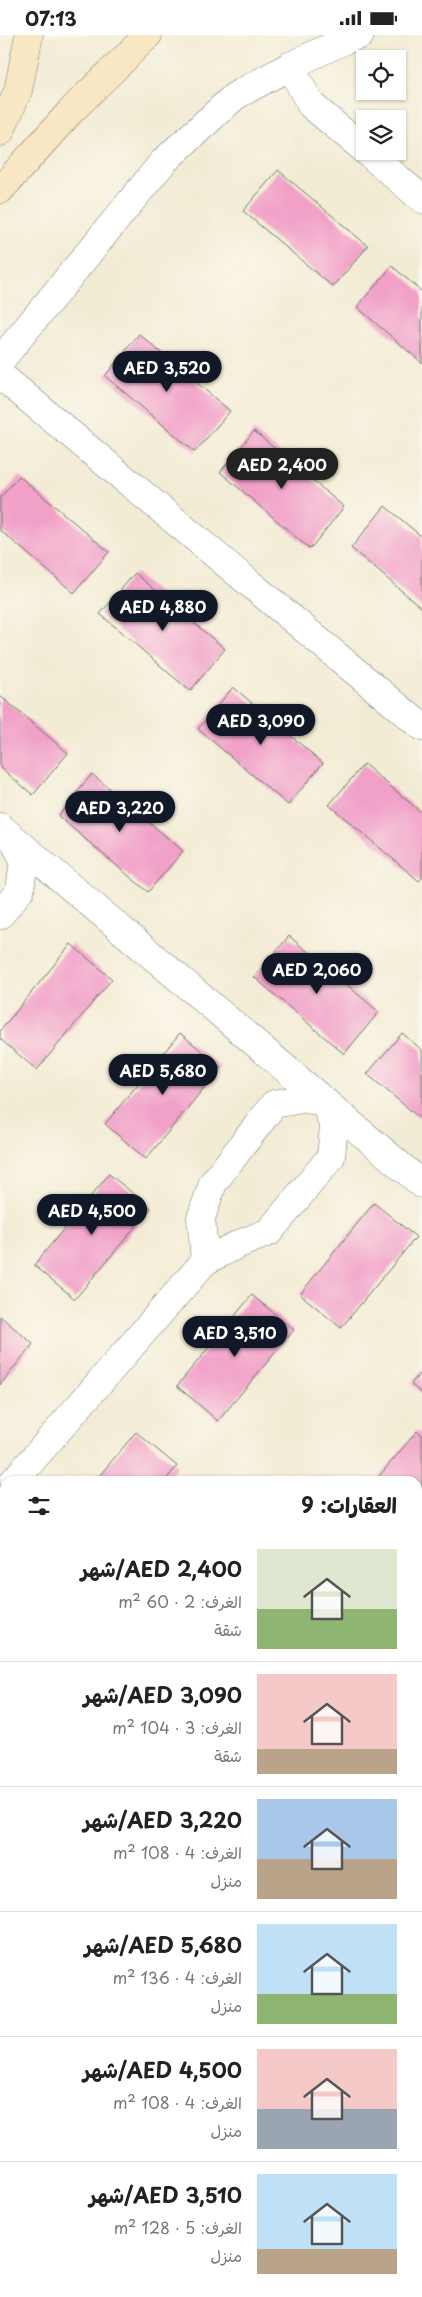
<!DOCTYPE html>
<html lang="ar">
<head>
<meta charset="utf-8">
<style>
	:root { --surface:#fff; --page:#f6f6f6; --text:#222; --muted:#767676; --line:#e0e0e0; --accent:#111827 }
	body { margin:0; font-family:"Playpen Sans","Playpen Sans Arabic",sans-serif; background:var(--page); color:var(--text); direction:rtl; height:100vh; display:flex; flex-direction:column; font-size:19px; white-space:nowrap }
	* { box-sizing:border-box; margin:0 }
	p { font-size:16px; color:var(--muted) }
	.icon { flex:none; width:28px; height:28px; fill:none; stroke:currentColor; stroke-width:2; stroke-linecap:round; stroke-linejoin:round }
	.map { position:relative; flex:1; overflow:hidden; direction:ltr }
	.side { position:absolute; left:0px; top:1441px; width:422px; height:821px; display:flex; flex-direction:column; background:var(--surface); border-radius:15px 15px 0 0; box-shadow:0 1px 4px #0004; direction:rtl }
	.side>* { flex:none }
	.tools { position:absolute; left:356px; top:15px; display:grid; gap:10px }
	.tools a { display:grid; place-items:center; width:50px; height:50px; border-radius:0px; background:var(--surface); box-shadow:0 1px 4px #0004; font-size:25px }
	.price { position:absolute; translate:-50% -42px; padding:0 11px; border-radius:18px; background:var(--accent); color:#fff; font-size:16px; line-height:32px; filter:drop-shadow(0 1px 2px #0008) }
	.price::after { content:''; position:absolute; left:50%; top:30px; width:15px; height:11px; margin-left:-8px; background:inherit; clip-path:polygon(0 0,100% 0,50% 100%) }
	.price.on { background:#222; color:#fff }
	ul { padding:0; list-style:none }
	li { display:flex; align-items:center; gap:15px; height:125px; padding:0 25px }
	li+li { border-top:1px solid var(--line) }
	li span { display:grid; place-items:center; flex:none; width:140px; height:100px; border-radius:0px; color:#555 }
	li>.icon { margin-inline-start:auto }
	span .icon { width:60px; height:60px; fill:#fffc; stroke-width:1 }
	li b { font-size:21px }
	h2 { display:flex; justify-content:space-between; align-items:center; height:60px; padding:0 25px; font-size:21px }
	.status { display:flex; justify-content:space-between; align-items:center; height:35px; padding:0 25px; background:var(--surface); direction:ltr }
	.status svg { height:14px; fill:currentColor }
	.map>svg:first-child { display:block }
</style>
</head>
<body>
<div class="status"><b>07:13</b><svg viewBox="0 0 49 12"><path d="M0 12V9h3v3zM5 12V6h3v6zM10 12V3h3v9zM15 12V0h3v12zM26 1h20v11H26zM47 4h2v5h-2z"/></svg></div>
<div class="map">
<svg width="422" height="2262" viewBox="0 0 422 2262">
	<rect width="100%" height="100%" fill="#fbf7ec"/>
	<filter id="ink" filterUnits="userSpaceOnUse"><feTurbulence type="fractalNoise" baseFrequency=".02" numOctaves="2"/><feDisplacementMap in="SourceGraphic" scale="10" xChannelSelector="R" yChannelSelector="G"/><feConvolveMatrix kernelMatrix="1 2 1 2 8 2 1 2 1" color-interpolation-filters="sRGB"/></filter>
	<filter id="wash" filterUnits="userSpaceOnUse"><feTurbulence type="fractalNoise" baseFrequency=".0096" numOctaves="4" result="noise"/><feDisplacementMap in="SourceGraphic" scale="20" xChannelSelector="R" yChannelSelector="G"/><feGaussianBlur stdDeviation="1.12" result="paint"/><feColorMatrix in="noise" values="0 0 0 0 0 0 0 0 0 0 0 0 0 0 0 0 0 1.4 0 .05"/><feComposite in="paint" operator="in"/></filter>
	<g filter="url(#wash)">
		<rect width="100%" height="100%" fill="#f3ecd5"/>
		<g id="blocks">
			<g fill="#f1a0c8">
				<polygon points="278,135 368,211 333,252 243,176"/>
				<polygon points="392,231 422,257 422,328 357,272"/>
				<polygon points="139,299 230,376 195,417 105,341"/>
				<polygon points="254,396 344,472 310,514 220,437"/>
				<polygon points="19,441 109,517 74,558 0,495 0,463"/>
				<polygon points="385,471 422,502 422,573 351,513"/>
				<polygon points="135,538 225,614 190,656 100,579"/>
				<polygon points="233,652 323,728 288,770 198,694"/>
				<polygon points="0,661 68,718 33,760 0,732"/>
				<polygon points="364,729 422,778 422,843 419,846 329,770"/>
				<polygon points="92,739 183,816 148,857 58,781"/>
				<polygon points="289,901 379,977 344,1019 254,942"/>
				<polygon points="71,909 112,944 37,1035 0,1004 0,996"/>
				<polygon points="180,998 221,1032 146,1124 105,1089"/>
				<polygon points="402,998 422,1015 422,1085 367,1039"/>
				<polygon points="109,1139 151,1173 75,1264 34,1230"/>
				<polygon points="374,1168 416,1202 341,1293 300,1259"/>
				<polygon points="252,1260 294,1295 218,1386 177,1351"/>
				<polygon points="0,1281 33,1309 0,1350"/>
				<polygon points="422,1335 422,1359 411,1349"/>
				<polygon points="417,1396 422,1400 422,1474 418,1480 418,1446 375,1446"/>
				<polygon points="136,1397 177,1431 165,1446 95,1446"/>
				<polygon points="5,1551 5,1634 0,1630 0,1557"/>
				<polygon points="422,1682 422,1767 418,1772 418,1688"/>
				<polygon points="5,1885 5,1970 0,1976 0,1891"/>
				<polygon points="418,2029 422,2033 422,2061 418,2066"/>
				<polygon points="5,2180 5,2229 0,2225 0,2186"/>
				<polygon points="217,2258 229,2258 234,2262 213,2262"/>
				<polygon points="274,2258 292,2258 288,2262 279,2262"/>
			</g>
		</g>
	</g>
	<g filter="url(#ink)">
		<use href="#blocks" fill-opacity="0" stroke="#697a6c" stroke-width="1"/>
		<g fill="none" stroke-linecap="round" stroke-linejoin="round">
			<defs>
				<g id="minor">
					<polyline points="290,31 311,70 365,115"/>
					<polyline points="366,116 422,164"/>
					<polyline points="0,326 164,126 235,61 290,31 345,5 360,0"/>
					<polyline points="0,340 422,692"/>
					<polyline points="0,792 422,1149"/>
					<polyline points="0,880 20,855 24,825 12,802"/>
					<polyline points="14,1446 205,1226 239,1209 269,1197 331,1122 334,1091 324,1066 302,1064 274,1069 213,1148 201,1183 205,1226"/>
					<polyline points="418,1575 422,1570"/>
					<polyline points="0,2076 5,2070"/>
					<polyline points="418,2202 422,2196"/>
					<polyline points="367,2262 371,2258"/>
				</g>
				<g id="secondary">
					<polyline points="0,97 18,56 29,0"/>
					<polyline points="0,155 71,76 148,0"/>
				</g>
			</defs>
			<use href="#minor" stroke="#697a6c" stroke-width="29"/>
			<use href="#secondary" stroke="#697a6c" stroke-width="29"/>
			<use href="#minor" stroke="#fff" stroke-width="28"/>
			<use href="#secondary" stroke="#f9e7c3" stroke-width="28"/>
		</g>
	</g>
</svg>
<div class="tools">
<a><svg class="icon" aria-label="locate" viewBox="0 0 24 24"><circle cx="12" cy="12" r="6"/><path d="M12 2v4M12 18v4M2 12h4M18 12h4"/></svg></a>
<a><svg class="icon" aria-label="layers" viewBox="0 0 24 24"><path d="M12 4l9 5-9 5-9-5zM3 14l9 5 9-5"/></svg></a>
</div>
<b class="price" style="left:167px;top:358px">AED 3,520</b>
<b class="price on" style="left:282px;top:455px">AED 2,400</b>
<b class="price" style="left:163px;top:597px">AED 4,880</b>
<b class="price" style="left:261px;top:711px">AED 3,090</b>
<b class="price" style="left:120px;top:798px">AED 3,220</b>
<b class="price" style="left:317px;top:960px">AED 2,060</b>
<b class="price" style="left:163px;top:1061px">AED 5,680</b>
<b class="price" style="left:92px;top:1201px">AED 4,500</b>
<b class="price" style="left:235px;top:1323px">AED 3,510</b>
<section class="side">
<h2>العقارات: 9<svg class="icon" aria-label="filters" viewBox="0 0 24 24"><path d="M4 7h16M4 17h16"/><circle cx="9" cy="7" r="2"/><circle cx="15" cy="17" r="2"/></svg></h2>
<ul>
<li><span style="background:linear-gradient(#dfe7d0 60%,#8fb573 0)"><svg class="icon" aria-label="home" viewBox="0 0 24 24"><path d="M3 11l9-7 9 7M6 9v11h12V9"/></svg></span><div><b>AED 2,400/شهر</b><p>الغرف: 2 · 60 m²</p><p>شقة</p></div></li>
<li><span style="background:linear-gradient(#f6c9c9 75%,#b9a48a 0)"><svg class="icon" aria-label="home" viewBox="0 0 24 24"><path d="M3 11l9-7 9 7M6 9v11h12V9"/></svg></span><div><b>AED 3,090/شهر</b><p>الغرف: 3 · 104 m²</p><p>شقة</p></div></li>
<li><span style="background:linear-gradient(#a9c7e8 60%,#b9a48a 0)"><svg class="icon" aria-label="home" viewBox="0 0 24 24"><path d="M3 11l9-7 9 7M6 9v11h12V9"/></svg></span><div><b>AED 3,220/شهر</b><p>الغرف: 4 · 108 m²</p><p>منزل</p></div></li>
<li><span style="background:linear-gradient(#bfe0f5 70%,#8fb573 0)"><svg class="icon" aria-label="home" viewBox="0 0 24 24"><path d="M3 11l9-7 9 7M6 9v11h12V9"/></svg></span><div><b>AED 5,680/شهر</b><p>الغرف: 4 · 136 m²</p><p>منزل</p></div></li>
<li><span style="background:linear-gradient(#f6c9c9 60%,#9aa5b1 0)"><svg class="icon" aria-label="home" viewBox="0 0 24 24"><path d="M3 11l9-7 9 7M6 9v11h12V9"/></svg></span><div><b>AED 4,500/شهر</b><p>الغرف: 4 · 108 m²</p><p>منزل</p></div></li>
<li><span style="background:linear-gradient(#bfe0f5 75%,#b9a48a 0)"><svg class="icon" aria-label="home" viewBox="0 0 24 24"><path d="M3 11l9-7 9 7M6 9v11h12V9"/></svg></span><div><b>AED 3,510/شهر</b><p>الغرف: 5 · 128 m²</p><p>منزل</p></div></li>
</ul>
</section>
</div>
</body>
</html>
